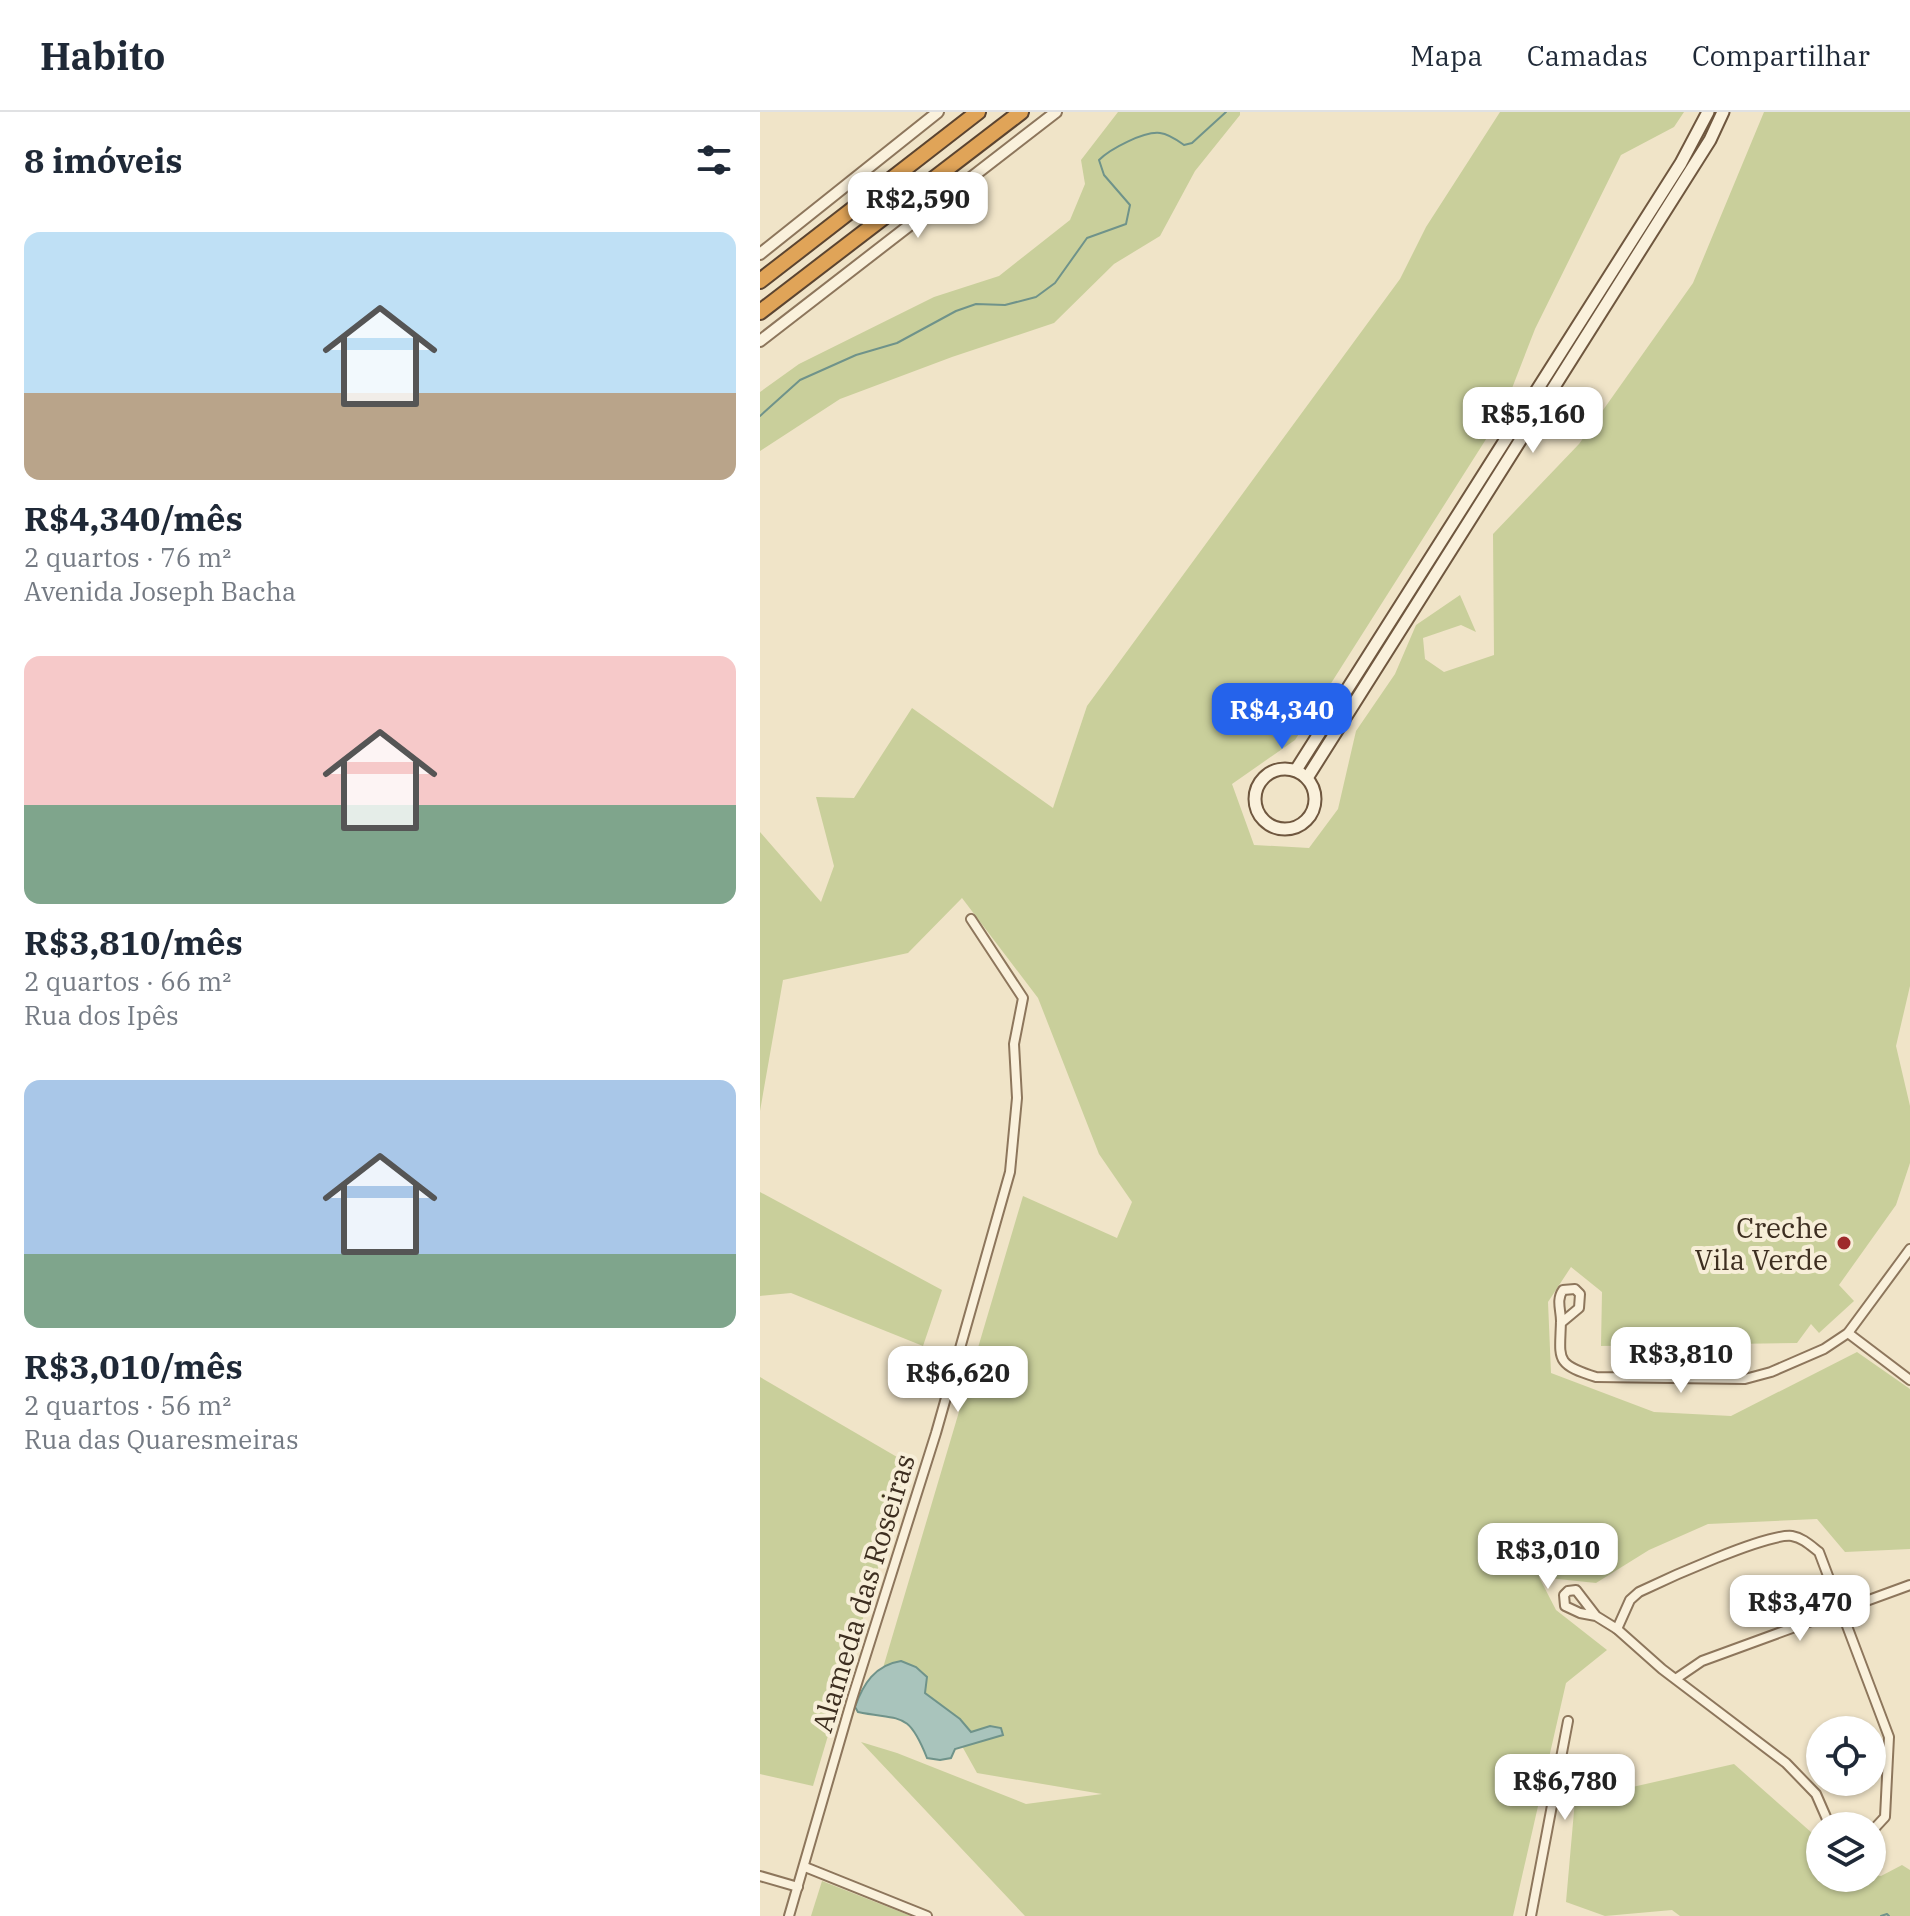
<!DOCTYPE html>
<html lang="pt">
<head>
<meta charset="utf-8">
<style>
	:root { --surface:#fff; --page:#f6f6f7; --text:#1f2937; --muted:#747a83; --line:#e0e1e3; --accent:#2563eb }
	body { margin:0; font-family:"IBM Plex Serif",serif; background:var(--page); color:var(--text); height:100vh; display:flex; flex-direction:column; font-size:30px; white-space:nowrap }
	* { box-sizing:border-box; margin:0 }
	p { font-size:26px; color:var(--muted) }
	.icon { flex:none; width:44px; height:44px; fill:none; stroke:currentColor; stroke-width:2; stroke-linecap:round; stroke-linejoin:round }
	.map { position:relative; flex:1; overflow:hidden }
	.sheet { display:flex; flex-direction:column; background:var(--surface); width:760px }
	.sheet>* { flex:none }
	.controls { position:absolute; left:1046px; top:1604px; display:grid; gap:16px }
	.controls a { display:grid; place-items:center; width:80px; height:80px; border-radius:50%; background:var(--surface); box-shadow:0 2px 6px #0004; font-size:40px }
	.price { position:absolute; translate:-50% -68px; padding:0 18px; border-radius:16px; background:#fff; color:#222; font-size:26px; line-height:52px; filter:drop-shadow(0 2px 4px #0008) }
	.price::after { content:''; position:absolute; left:50%; top:48px; width:24px; height:18px; margin-left:-12px; background:inherit; clip-path:polygon(0 0,100% 0,50% 100%) }
	.price.current { background:var(--accent); color:#fff }
	ul { padding:0; list-style:none }
	li { display:grid; align-content:center; gap:16px; height:424px; padding:0 24px }
	li span { display:grid; place-items:center; height:248px; border-radius:16px; color:#555 }
	li>.icon { margin-inline-start:auto }
	span .icon { width:144px; height:144px; fill:#fffc; stroke-width:1 }
	li b { font-size:34px }
	h2 { display:flex; justify-content:space-between; align-items:center; height:96px; padding:0 24px; font-size:34px }
	header { display:flex; align-items:center; gap:48px; box-sizing:border-box; height:112px; padding:0 40px; background:var(--surface); border-bottom:2px solid var(--line) }
	header strong { font-size:38px }
	nav { display:flex; gap:44px; margin-inline-start:auto; font-size:28px }
	main { display:flex; flex:1; min-height:0 }
	.map>svg:first-child { display:block }
</style>
</head>
<body>
<header>
<strong>Habito</strong>
<nav><a>Mapa</a><a>Camadas</a><a>Compartilhar</a></nav>
</header>
<main>
<section class="sheet">
<h2>8 imóveis<svg class="icon" aria-label="filters" viewBox="0 0 24 24"><path d="M4 7h16M4 17h16"/><circle cx="9" cy="7" r="2"/><circle cx="15" cy="17" r="2"/></svg></h2>
<ul>
<li><span style="background:linear-gradient(#bfe0f5 65%,#b9a48a 0)"><svg class="icon" aria-label="home" viewBox="0 0 24 24"><path d="M3 11l9-7 9 7M6 9v11h12V9"/></svg></span><div><b>R$4,340/mês</b><p>2 quartos · 76 m²</p><p>Avenida Joseph Bacha</p></div></li>
<li><span style="background:linear-gradient(#f6c9c9 60%,#7fa58c 0)"><svg class="icon" aria-label="home" viewBox="0 0 24 24"><path d="M3 11l9-7 9 7M6 9v11h12V9"/></svg></span><div><b>R$3,810/mês</b><p>2 quartos · 66 m²</p><p>Rua dos Ipês</p></div></li>
<li><span style="background:linear-gradient(#a9c7e8 70%,#7fa58c 0)"><svg class="icon" aria-label="home" viewBox="0 0 24 24"><path d="M3 11l9-7 9 7M6 9v11h12V9"/></svg></span><div><b>R$3,010/mês</b><p>2 quartos · 56 m²</p><p>Rua das Quaresmeiras</p></div></li>
</ul>
</section>
<div class="map">
<svg width="1150" height="1804" viewBox="0 0 1150 1804">
	<rect width="100%" height="100%" fill="#f0e4c8"/>
	<g fill="#c9cf9b">
		<polygon points="358,0 480,0 480,3 435,59 400,124 354,152 294,211 192,245 80,287 0,339 0,280 39,252 174,185 239,164 310,108 325,72 321,48"/>
		<polygon points="740,0 924,0 914,15 861,43 775,217 742,302 535,628 472,672 494,733 549,736 578,697 596,619 635,562 656,513 700,483 716,520 701,513 663,526 665,547 684,560 734,543 733,422 819,332 933,171 1004,0 1150,0 1150,874 1136,934 1150,994 1150,1051 1136,1093 1079,1173 1094,1189 1059,1221 1051,1212 1037,1231 841,1234 842,1180 811,1155 788,1190 791,1261 894,1300 971,1304 1097,1240 1150,1277 1150,1437 1085,1440 1057,1407 948,1412 889,1438 836,1471 779,1465 796,1498 847,1538 806,1571 753,1804 265,1804 101,1630 137,1641 266,1692 342,1682 217,1661 188,1609 120,1566 263,1084 357,1126 372,1090 339,1042 278,886 202,786 148,841 23,868 0,999 0,720 61,790 74,754 56,685 94,686 152,596 293,696 327,594 640,167 666,115"/>
		<polygon points="0,1080 182,1178 163,1234 31,1181 0,1184"/>
		<polygon points="0,1265 149,1352 53,1674 0,1662"/>
		<polygon points="974,1652 1060,1728 1060,1766 1112,1766 1112,1763 1121,1764 1142,1753 1150,1758 1150,1804 920,1804 912,1798 845,1804 806,1790 815,1688"/>
		<polygon points="62,1769 151,1804 51,1804"/>
	</g>
	<path fill="#a9c4bc" stroke="#6f938a" stroke-width="2" d="M141,1549L156,1555L167,1565L165,1581L200,1607L211,1620L230,1614L241,1616L243,1623L195,1637L191,1646L180,1648L167,1646C148,1598 141,1609 98,1600L95,1595C103,1572 115,1553 141,1549Z"/>
	<g fill="none" stroke-linecap="round" stroke-linejoin="round">
		<g stroke="#6f938a" stroke-width="2">
			<path d="M0,304L40,268L96,243L137,231L196,199L216,192L245,193L276,185L295,171L327,126L366,112L370,93L344,63L339,48C350,37 384,19 400,21C409,22 417,28 424,33L432,31L466,0"/>
			<polyline points="1121,1804 1127,1802 1129,1804"/>
		</g>
		<defs>
			<g id="minor">
				<path d="M801,1211L819,1196L820,1182L815,1177L803,1178C796,1188 801,1198 801,1209C800,1247 794,1252 836,1265L985,1267L1011,1260L1064,1237L1088,1221L1150,1137"/>
				<polyline points="1088,1221 1150,1268"/>
				<polyline points="836,1504 816,1478 808,1479 804,1483 805,1494 820,1501 836,1504 857,1517 902,1557 1026,1651 1056,1682 1070,1714"/>
				<path d="M857,1517L870,1488L879,1480C906,1467 1007,1421 1032,1424C1043,1426 1050,1433 1059,1440L1129,1625L1125,1705L1112,1719"/>
				<polyline points="917,1566 942,1549 1150,1473"/>
				<polyline points="45,1755 167,1804"/>
				<polyline points="0,1764 38,1775"/>
				<polyline points="29,1804 92,1587 176,1321 250,1060 257,986 254,932 263,886 211,807"/>
				<polyline points="771,1804 808,1609"/>
			</g>
			<g id="tertiary">
				<polyline points="0,142 178,0"/>
				<polyline points="0,229 296,0"/>
			</g>
			<g id="secondary">
				<circle cx="525" cy="687" r="30"/>
				<polyline points="536,658 921,51 948,0"/>
				<polyline points="547,666 950,28 963,0"/>
			</g>
			<g id="motorway">
				<polyline points="0,169 218,0"/>
				<polyline points="0,200 261,0"/>
			</g>
		</defs>
		<use href="#minor" stroke="#8d765c" stroke-width="12"/>
		<use href="#tertiary" stroke="#8d765c" stroke-width="14"/>
		<use href="#secondary" stroke="#6f573f" stroke-width="15"/>
		<use href="#motorway" stroke="#5b4430" stroke-width="18"/>
		<use href="#minor" stroke="#faf1dc" stroke-width="8"/>
		<use href="#tertiary" stroke="#faf1dc" stroke-width="10"/>
		<use href="#secondary" stroke="#faf1dc" stroke-width="11"/>
		<use href="#motorway" stroke="#e0a458" stroke-width="14"/>
	</g>
	<circle fill="#9e2a2b" stroke="#f7eed8" stroke-width="3" cx="1084" cy="1131" r="8"/>
	<g text-anchor="middle" dominant-baseline="central" stroke-width="8" stroke-linejoin="round" paint-order="stroke">
		<g font-size="28" fill="#3d2e20" stroke="#f7eed8" text-anchor="end">
			<text x="1068" y="1115">Creche<tspan x="1068" dy="32">Vila Verde</tspan></text>
		</g>
		<g font-size="28" fill="#3d2e20" stroke="#f7eed8">
			<text transform="translate(103 1481) rotate(-73)">Alameda das Roseiras</text>
		</g>
	</g>
</svg>
<div class="controls">
<a><svg class="icon" aria-label="locate" viewBox="0 0 24 24"><circle cx="12" cy="12" r="6"/><path d="M12 2v4M12 18v4M2 12h4M18 12h4"/></svg></a>
<a><svg class="icon" aria-label="layers" viewBox="0 0 24 24"><path d="M12 4l9 5-9 5-9-5zM3 14l9 5 9-5"/></svg></a>
</div>
<b class="price" style="left:158px;top:128px">R$2,590</b>
<b class="price" style="left:773px;top:343px">R$5,160</b>
<b class="price current" style="left:522px;top:639px">R$4,340</b>
<b class="price" style="left:921px;top:1283px">R$3,810</b>
<b class="price" style="left:198px;top:1302px">R$6,620</b>
<b class="price" style="left:788px;top:1479px">R$3,010</b>
<b class="price" style="left:1040px;top:1531px">R$3,470</b>
<b class="price" style="left:805px;top:1710px">R$6,780</b>
</div>
</main>
</body>
</html>
